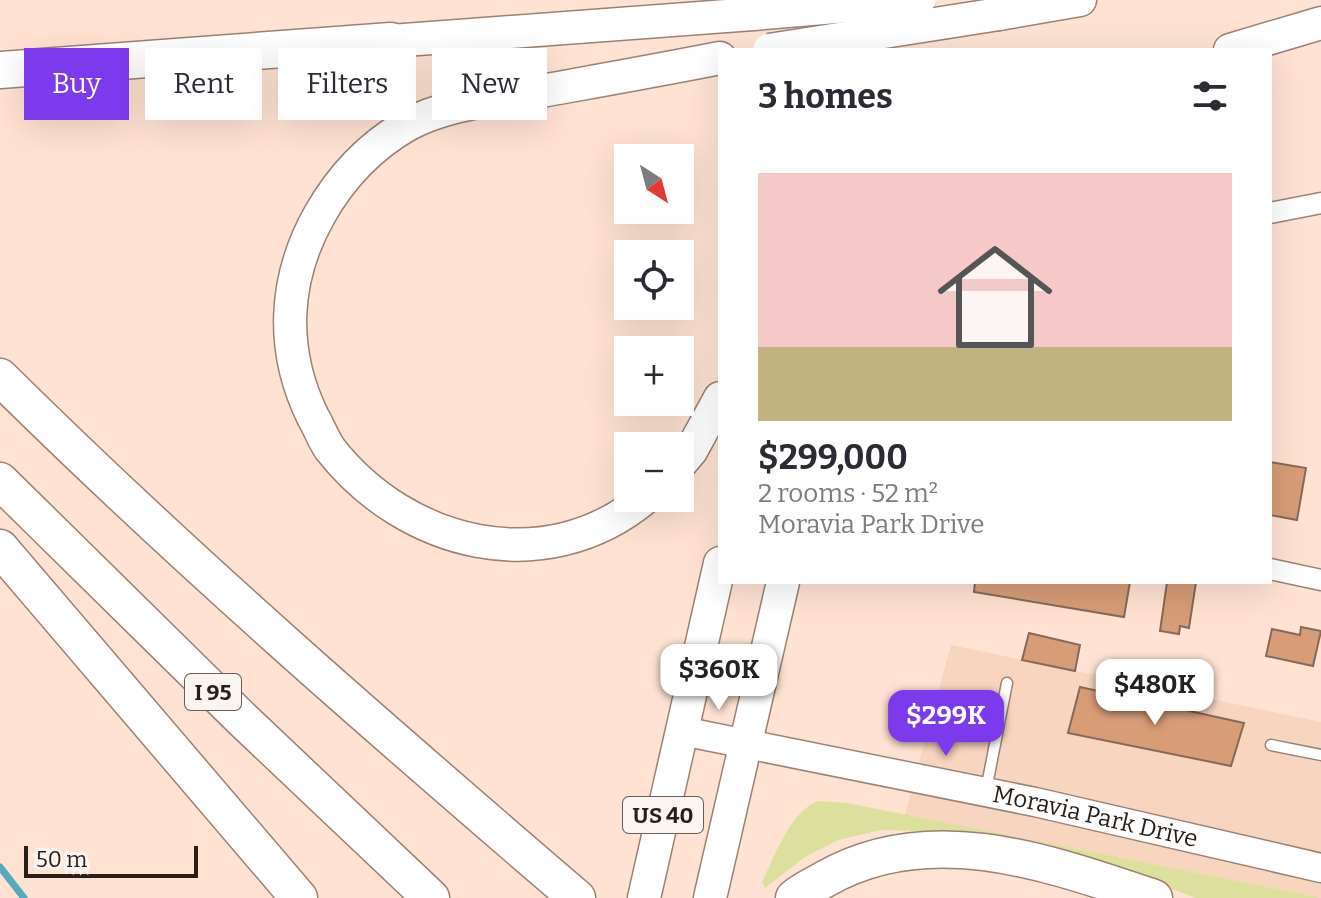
<!DOCTYPE html>
<html lang="en">
<head>
<meta charset="utf-8">
<style>
	:root { --surface:#fff; --page:#f7f7f7; --text:#2b2b33; --muted:#7c7c81; --line:#e1e1e2; --accent:#7c3aed }
	body { margin:0; font-family:Bitter,serif; background:var(--page); color:var(--text); height:100vh; display:flex; flex-direction:column; font-size:30px; white-space:nowrap }
	* { box-sizing:border-box; margin:0 }
	p { font-size:26px; color:var(--muted) }
	.icon { flex:none; width:44px; height:44px; fill:none; stroke:currentColor; stroke-width:2; stroke-linecap:round; stroke-linejoin:round }
	.map { position:relative; flex:1; overflow:hidden }
	.details { position:absolute; left:718px; top:48px; width:554px; height:536px; display:flex; flex-direction:column; background:var(--surface); border-radius:0px; box-shadow:0 8px 32px #0002 }
	.details>* { flex:none }
	.banner { position:absolute; left:24px; top:48px; width:574px; height:72px; display:flex; gap:16px }
	.needle { width:52px; rotate:144deg }
	.fabs { position:absolute; left:614px; top:144px; display:grid; gap:16px }
	.fabs a { display:grid; place-items:center; width:80px; height:80px; border-radius:0px; background:var(--surface); box-shadow:0 8px 32px #0002; font-size:40px }
	.scale { position:absolute; left:24px; bottom:20px; width:174px; box-sizing:border-box; padding-left:8px; border:4px solid #281e17; border-top:0; font-size:22px; line-height:28px; white-space:nowrap; color:#281e17; -webkit-text-stroke:6px #fbf5f1; paint-order:stroke }
	.price { position:absolute; translate:-50% -68px; padding:0 18px; border-radius:16px; background:#fff; color:#222; font-size:26px; line-height:52px; filter:drop-shadow(0 2px 4px #0008) }
	.price::after { content:''; position:absolute; left:50%; top:48px; width:24px; height:18px; margin-left:-12px; background:inherit; clip-path:polygon(0 0,100% 0,50% 100%) }
	.price.active { background:var(--accent); color:#fff }
	ul { padding:0; list-style:none }
	li { display:grid; align-content:center; gap:16px; height:424px; padding:0 40px }
	li+li { border-top:2px solid var(--line) }
	li span { display:grid; place-items:center; height:248px; border-radius:0px; color:#555 }
	li>.icon { margin-inline-start:auto }
	span .icon { width:144px; height:144px; fill:#fffc; stroke-width:1 }
	li b { font-size:34px }
	h2 { display:flex; justify-content:space-between; align-items:center; height:96px; padding:0 40px; font-size:34px }
	.pill { padding:0 28px; border-radius:0px; background:var(--surface); box-shadow:0 8px 32px #0002; font-size:28px; line-height:72px }
	.pill.active { background:var(--accent); color:#fff }
	.map>svg:first-child { display:block }
</style>
</head>
<body>
<div class="map">
<svg width="1321" height="898" viewBox="0 0 1321 898">
	<rect width="100%" height="100%" fill="#ffe2d1"/>
	<polygon fill="#f8d5bf" points="951,645 1321,722 1321,898 904,818"/>
	<path fill="#dde09d" d="M819,801L847,803L1321,898H1196L1148,880L1010,842L958,832L881,830L838,840L805,857L765,888L762,882C774,858 791,809 819,801Z"/>
	<g fill="none" stroke-linecap="round" stroke-linejoin="round">
		<polyline stroke="#55aac0" stroke-width="7" points="0,867 24,898"/>
	</g>
	<g fill="#d89c77" stroke="#836a5b" stroke-width="2">
		<polygon points="1270,462 1306,468 1297,520 1270,515"/>
		<polygon points="975,582 1130,582 1124,617 974,592"/>
		<polygon points="1167,582 1196,582 1189,628 1180,626 1179,634 1160,631"/>
		<polygon points="1301,627 1321,631 1313,666 1266,656 1272,629 1300,635"/>
		<polygon points="1029,633 1080,645 1075,671 1022,660"/>
		<polygon points="1080,687 1244,723 1231,766 1068,733"/>
	</g>
	<g fill="none" stroke-linecap="round" stroke-linejoin="round">
		<defs>
			<g id="lane">
				<polyline points="1271,745 1321,755"/>
				<polyline points="986,790 1007,683"/>
			</g>
			<g id="street">
				<polyline points="1270,213 1321,203"/>
				<polyline points="1270,569 1321,580"/>
			</g>
			<g id="secondary">
				<path id="s1" d="M682,731L1035,802L1321,868"/>
			</g>
			<g id="primary">
				<polyline points="999,14 1080,0"/>
				<polyline points="391,41 753,14"/>
				<polyline points="1230,50 1321,23"/>
				<polyline points="680,464 691,451 720,398"/>
				<path d="M645,498C545,581 406,546 330,449C323,439 319,427 313,417C280,350 283,279 320,214C341,177 369,147 407,125C445,104 493,100 536,92C597,81 659,70 720,58"/>
				<polyline points="644,898 720,563"/>
				<polyline points="710,898 783,582"/>
			</g>
			<g id="highway">
				<polyline points="0,70 391,41"/>
				<path d="M0,377C184,559 380,729 577,898"/>
				<polyline points="0,481 243,720 431,898"/>
				<polyline points="0,548 299,898"/>
				<path d="M794,898C803,890 815,885 825,879C930,819 1049,863 1154,898"/>
			</g>
		</defs>
		<use href="#lane" stroke="#9b8172" stroke-width="13"/>
		<use href="#street" stroke="#9b8172" stroke-width="23"/>
		<use href="#secondary" stroke="#9b8172" stroke-width="31"/>
		<use href="#primary" stroke="#9b8172" stroke-width="35"/>
		<use href="#highway" stroke="#9b8172" stroke-width="39"/>
		<use href="#lane" stroke="#fff" stroke-width="10"/>
		<use href="#street" stroke="#fff" stroke-width="20"/>
		<use href="#secondary" stroke="#fff" stroke-width="28"/>
		<use href="#primary" stroke="#fff" stroke-width="32"/>
		<use href="#highway" stroke="#fff" stroke-width="36"/>
		<defs>
			<g id="primary-bridge">
				<polyline points="753,14 919,0"/>
				<polyline points="769,50 999,14"/>
			</g>
		</defs>
		<use href="#primary-bridge" stroke="#9b8172" stroke-width="35" stroke-linecap="butt"/>
		<use href="#primary-bridge" stroke="#fff" stroke-width="32"/>
	</g>
	<g text-anchor="middle" dominant-baseline="central" stroke-width="8" stroke-linejoin="round" paint-order="stroke">
		<g fill="#fbf5f1" stroke="#675e58" stroke-width="2">
			<rect x="185" y="674" width="56" height="36" rx="6"/>
			<rect x="623" y="797" width="80" height="36" rx="6"/>
		</g>
		<g font-size="22" font-weight="bold" fill="#281e17">
			<text x="213" y="692">I 95</text>
			<text x="663" y="815">US 40</text>
		</g>
		<g font-size="24" fill="#281e17" stroke="#fbf5f1">
			<text stroke="none"><textPath href="#s1" startOffset="422">Moravia Park Drive</textPath></text>
		</g>
	</g>
</svg>
<div class="fabs">
<a><svg class="needle" viewBox="-14 -14 28 28"><path d="M0-13l5 13h-10z" fill="#e53935"/><path d="M0 13l5-13h-10z" fill="#7c7c81"/></svg></a>
<a><svg class="icon" aria-label="locate" viewBox="0 0 24 24"><circle cx="12" cy="12" r="6"/><path d="M12 2v4M12 18v4M2 12h4M18 12h4"/></svg></a>
<a>+</a>
<a>−</a>
</div>
<div class="scale">50 m</div>
<b class="price" style="left:719px;top:712px">$360K</b>
<b class="price" style="left:1155px;top:727px">$480K</b>
<b class="price active" style="left:946px;top:758px">$299K</b>
<div class="banner">
<a class="pill active">Buy</a>
<a class="pill">Rent</a>
<a class="pill">Filters</a>
<a class="pill">New</a>
</div>
<section class="details">
<h2>3 homes<svg class="icon" aria-label="filters" viewBox="0 0 24 24"><path d="M4 7h16M4 17h16"/><circle cx="9" cy="7" r="2"/><circle cx="15" cy="17" r="2"/></svg></h2>
<ul>
<li><span style="background:linear-gradient(#f6c9c9 70%,#c2b280 0)"><svg class="icon" aria-label="home" viewBox="0 0 24 24"><path d="M3 11l9-7 9 7M6 9v11h12V9"/></svg></span><div><b>$299,000</b><p>2 rooms · 52 m²</p><p>Moravia Park Drive</p></div></li>
</ul>
</section>
</div>
</body>
</html>
